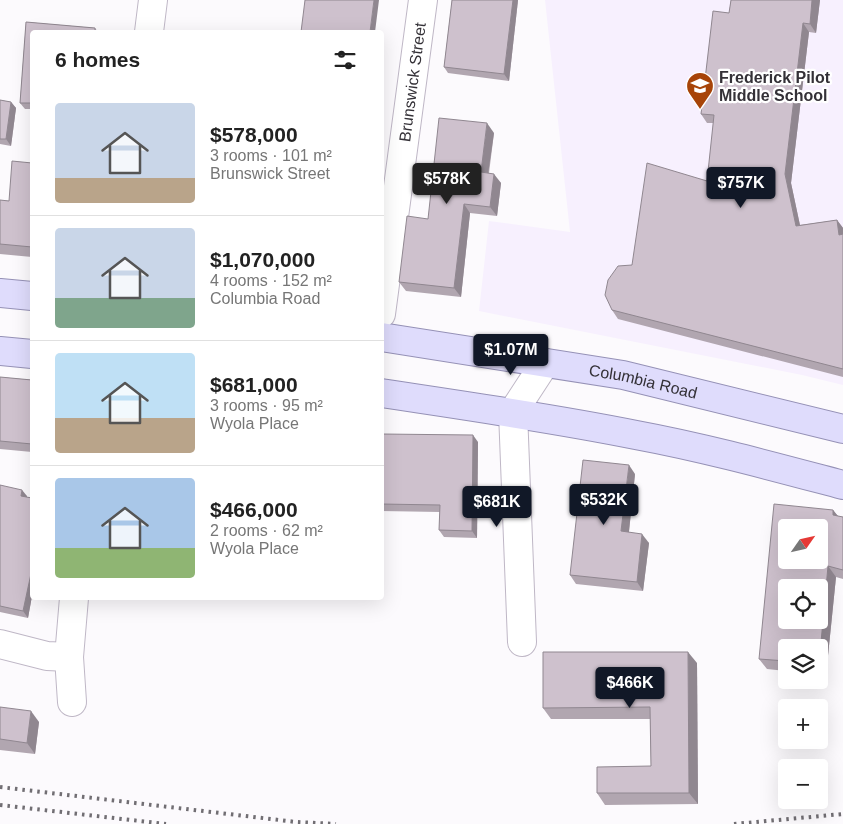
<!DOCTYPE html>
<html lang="en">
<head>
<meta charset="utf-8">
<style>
	:root { --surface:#fff; --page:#f2f2f2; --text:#222; --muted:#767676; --line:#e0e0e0; --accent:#111827 }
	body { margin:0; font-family:Helvetica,sans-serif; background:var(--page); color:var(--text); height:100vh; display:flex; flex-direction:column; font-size:19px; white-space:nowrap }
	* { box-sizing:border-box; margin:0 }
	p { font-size:16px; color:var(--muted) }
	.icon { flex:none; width:28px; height:28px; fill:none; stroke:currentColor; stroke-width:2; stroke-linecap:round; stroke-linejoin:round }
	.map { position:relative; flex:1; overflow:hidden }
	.drawer { position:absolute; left:30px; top:30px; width:354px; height:570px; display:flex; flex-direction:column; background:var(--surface); border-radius:5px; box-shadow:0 5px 20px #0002 }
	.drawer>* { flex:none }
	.needle { width:32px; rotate:56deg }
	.controls { position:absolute; left:778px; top:519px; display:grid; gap:10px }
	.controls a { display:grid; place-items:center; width:50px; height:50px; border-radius:5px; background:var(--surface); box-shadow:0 5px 20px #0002; font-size:25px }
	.price { position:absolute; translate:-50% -42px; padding:0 11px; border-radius:5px; background:var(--accent); color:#fff; font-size:16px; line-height:32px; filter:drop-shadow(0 1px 2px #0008) }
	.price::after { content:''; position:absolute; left:50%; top:30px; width:15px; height:11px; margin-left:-8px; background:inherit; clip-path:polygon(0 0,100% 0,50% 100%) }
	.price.active { background:#222; color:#fff }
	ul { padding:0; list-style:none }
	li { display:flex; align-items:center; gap:15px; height:125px; padding:0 25px }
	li+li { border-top:1px solid var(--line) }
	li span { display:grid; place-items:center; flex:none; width:140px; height:100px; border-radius:5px; color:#555 }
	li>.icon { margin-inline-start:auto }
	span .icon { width:60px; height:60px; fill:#fffc; stroke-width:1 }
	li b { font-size:21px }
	h2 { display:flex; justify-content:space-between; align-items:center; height:60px; padding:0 25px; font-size:21px }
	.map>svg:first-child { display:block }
</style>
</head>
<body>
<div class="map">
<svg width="843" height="824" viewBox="0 0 843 824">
	<rect width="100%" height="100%" fill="#fcfafd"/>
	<polygon fill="#f7f0fe" points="545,0 843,0 843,385 802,375 479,311 489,221 570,232"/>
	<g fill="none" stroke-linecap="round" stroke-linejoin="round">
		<defs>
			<g id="minor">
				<polyline points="149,32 153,0"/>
				<path id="s1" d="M381,314L423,0"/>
				<polyline points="522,642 513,412 545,363"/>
				<polyline points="0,644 47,656 69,657"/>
				<polyline points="72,702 69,657 74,598"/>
			</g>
			<g id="major">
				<polyline points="0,293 32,296"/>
				<path id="s2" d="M381,337L623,375L843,429"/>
				<polyline points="0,351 32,354"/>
				<path d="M381,393C467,406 552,418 636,435C706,448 775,467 843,485"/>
			</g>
		</defs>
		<use href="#minor" stroke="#bfb7c6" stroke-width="30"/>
		<use href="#major" stroke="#9591b6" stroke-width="30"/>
		<use href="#minor" stroke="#fff" stroke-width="28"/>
		<use href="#major" stroke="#dfdcfc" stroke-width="28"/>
		<g stroke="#716e73" stroke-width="4" stroke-dasharray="2.5 5" stroke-linecap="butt">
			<polyline points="0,787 296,822 336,824"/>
			<polyline points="0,805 166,824"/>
			<polyline points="734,824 843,814"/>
		</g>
	</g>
	<g fill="#b1a6b0">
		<polygon points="452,0 518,0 509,81 448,73 444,67"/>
		<polygon points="731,0 820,0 816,33 809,32 791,183 800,225 837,220 843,228 843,377 618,319 612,310 632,265 707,181 714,123 707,123 701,114 729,13"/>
		<polygon points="26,22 95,28 98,32 32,32 32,109 25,109 20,103"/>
		<polygon points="0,100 11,102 16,108 11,146 0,144"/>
		<polygon points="494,133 489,173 501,183 497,216 470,213 461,297 406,291 399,282 428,219"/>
		<polygon points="32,163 32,257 0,254 0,200 9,201"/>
		<polygon points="0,377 32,380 32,452 0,449"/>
		<polygon points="381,434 478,442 477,538 444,537 439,530 440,512 381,511"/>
		<polygon points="635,474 629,532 649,543 643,591 576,584 570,575"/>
		<polygon points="0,485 27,497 32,498 32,596 28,618 0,612"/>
		<polygon points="833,510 838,516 843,517 843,579 836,577 826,675 819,674 819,648 786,648 786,671 767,669 759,659"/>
		<polygon points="697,663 698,804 605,805 597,793 651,766 650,719 551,719 543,708"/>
		<polygon points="0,707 39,722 35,754 0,750"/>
	</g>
	<g fill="#908790">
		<polygon points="374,0 379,0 375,32 370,32"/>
		<polygon points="513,0 518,0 509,81 504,74"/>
		<polygon points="812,0 820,0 816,33 810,24"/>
		<polygon points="803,23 809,32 791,183 802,235 796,226 785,174"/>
		<polygon points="11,102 16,108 11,146 6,139"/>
		<polygon points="487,123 494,133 487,181 481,172"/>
		<polygon points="494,174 501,183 497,216 490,207"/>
		<polygon points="464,204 470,213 461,297 454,288"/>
		<polygon points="837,220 843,228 843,241 839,235"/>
		<polygon points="473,435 478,442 477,538 472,531"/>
		<polygon points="629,465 635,474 628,540 621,531"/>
		<polygon points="22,490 27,496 26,502 21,496"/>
		<polygon points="833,510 841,520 833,515"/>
		<polygon points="642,534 649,543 643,591 637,582"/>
		<polygon points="828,566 836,577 826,675 819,664"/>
		<polygon points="32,569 32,596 28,618 23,611"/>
		<polygon points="688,652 697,663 698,804 689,793"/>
		<polygon points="31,711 39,722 35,754 27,743"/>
	</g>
	<g fill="#cec1cd" stroke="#908790" fill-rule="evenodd">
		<polygon points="305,0 374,0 370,32 301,32"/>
		<polygon points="452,0 513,0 504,74 444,67"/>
		<polygon points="731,0 812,0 810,24 803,23 785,174 796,226 837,220 839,235 843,234 843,369 612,310 605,295 608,280 618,266 632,265 647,163 707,181 714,115 701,114 713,11 729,13"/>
		<polygon points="26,22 95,28 95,32 32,32 32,103 20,103"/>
		<polygon points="0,100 11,102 6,139 0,139"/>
		<polygon points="439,118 487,123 481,172 494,174 490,207 464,204 454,288 399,282 407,216 428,219"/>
		<polygon points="12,161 32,163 32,247 0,244 0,200 9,201"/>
		<polygon points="0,377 32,380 32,444 0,441"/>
		<polygon points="381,434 473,435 472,531 439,530 440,505 381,504"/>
		<polygon points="583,460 629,465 621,531 642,534 637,582 570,575"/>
		<polygon points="0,485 22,490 21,496 32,498 32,569 23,611 0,606"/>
		<path d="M774,504L833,510V515L843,517V570L828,566L819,664V648H786V661L759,659ZM786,528H819V560H786ZM786,588H819V620H786Z"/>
		<polygon points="543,652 688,652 689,793 597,793 597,767 651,766 650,707 543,708"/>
		<polygon points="0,707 31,711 27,743 0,739"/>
	</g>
	<defs>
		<symbol id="school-pin" viewBox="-11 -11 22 30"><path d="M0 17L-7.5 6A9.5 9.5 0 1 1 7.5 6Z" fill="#a74408" stroke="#fff"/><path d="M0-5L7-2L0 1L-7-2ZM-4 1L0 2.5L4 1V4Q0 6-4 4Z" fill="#fff"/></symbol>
	</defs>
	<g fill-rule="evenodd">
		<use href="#school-pin" x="684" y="70" width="32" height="43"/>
	</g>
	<g text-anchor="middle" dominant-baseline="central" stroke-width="4.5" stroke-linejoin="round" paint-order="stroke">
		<g font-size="16" font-weight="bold" fill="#343137" stroke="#fff" text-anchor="start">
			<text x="719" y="77">Frederick Pilot<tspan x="719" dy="18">Middle School</tspan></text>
		</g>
		<g font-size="16" fill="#343137" stroke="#fff">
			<text stroke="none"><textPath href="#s1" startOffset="234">Brunswick Street</textPath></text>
			<text stroke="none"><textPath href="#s2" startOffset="266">Columbia Road</textPath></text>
		</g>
	</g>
</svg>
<div class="controls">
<a><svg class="needle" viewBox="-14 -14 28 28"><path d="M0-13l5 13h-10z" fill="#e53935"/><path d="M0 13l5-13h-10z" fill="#767676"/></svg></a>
<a><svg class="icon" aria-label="locate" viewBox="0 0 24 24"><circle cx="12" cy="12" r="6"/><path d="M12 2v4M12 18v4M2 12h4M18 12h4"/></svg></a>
<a><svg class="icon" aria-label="layers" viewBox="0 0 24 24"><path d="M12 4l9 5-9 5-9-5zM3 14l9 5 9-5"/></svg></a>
<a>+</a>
<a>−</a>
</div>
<b class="price active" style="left:447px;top:205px">$578K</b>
<b class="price" style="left:741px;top:209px">$757K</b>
<b class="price" style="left:511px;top:376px">$1.07M</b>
<b class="price" style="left:604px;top:526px">$532K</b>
<b class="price" style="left:497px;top:528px">$681K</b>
<b class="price" style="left:630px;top:709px">$466K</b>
<section class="drawer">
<h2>6 homes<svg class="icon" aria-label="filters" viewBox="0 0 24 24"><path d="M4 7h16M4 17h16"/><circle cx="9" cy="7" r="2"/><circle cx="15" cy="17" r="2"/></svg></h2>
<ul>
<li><span style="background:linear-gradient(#c9d6e8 75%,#b9a48a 0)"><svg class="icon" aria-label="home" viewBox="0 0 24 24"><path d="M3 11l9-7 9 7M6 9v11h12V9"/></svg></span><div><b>$578,000</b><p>3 rooms · 101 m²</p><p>Brunswick Street</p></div></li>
<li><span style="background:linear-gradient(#c9d6e8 70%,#7fa58c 0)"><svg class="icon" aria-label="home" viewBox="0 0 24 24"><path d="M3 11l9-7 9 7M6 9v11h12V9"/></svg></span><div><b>$1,070,000</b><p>4 rooms · 152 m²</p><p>Columbia Road</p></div></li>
<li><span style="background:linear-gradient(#bfe0f5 65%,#b9a48a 0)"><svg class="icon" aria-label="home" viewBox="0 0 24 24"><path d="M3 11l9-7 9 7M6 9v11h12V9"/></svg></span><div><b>$681,000</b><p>3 rooms · 95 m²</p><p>Wyola Place</p></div></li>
<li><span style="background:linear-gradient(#a9c7e8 70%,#8fb573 0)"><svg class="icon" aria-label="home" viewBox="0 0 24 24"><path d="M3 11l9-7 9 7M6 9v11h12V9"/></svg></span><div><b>$466,000</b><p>2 rooms · 62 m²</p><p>Wyola Place</p></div></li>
</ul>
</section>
</div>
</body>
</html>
